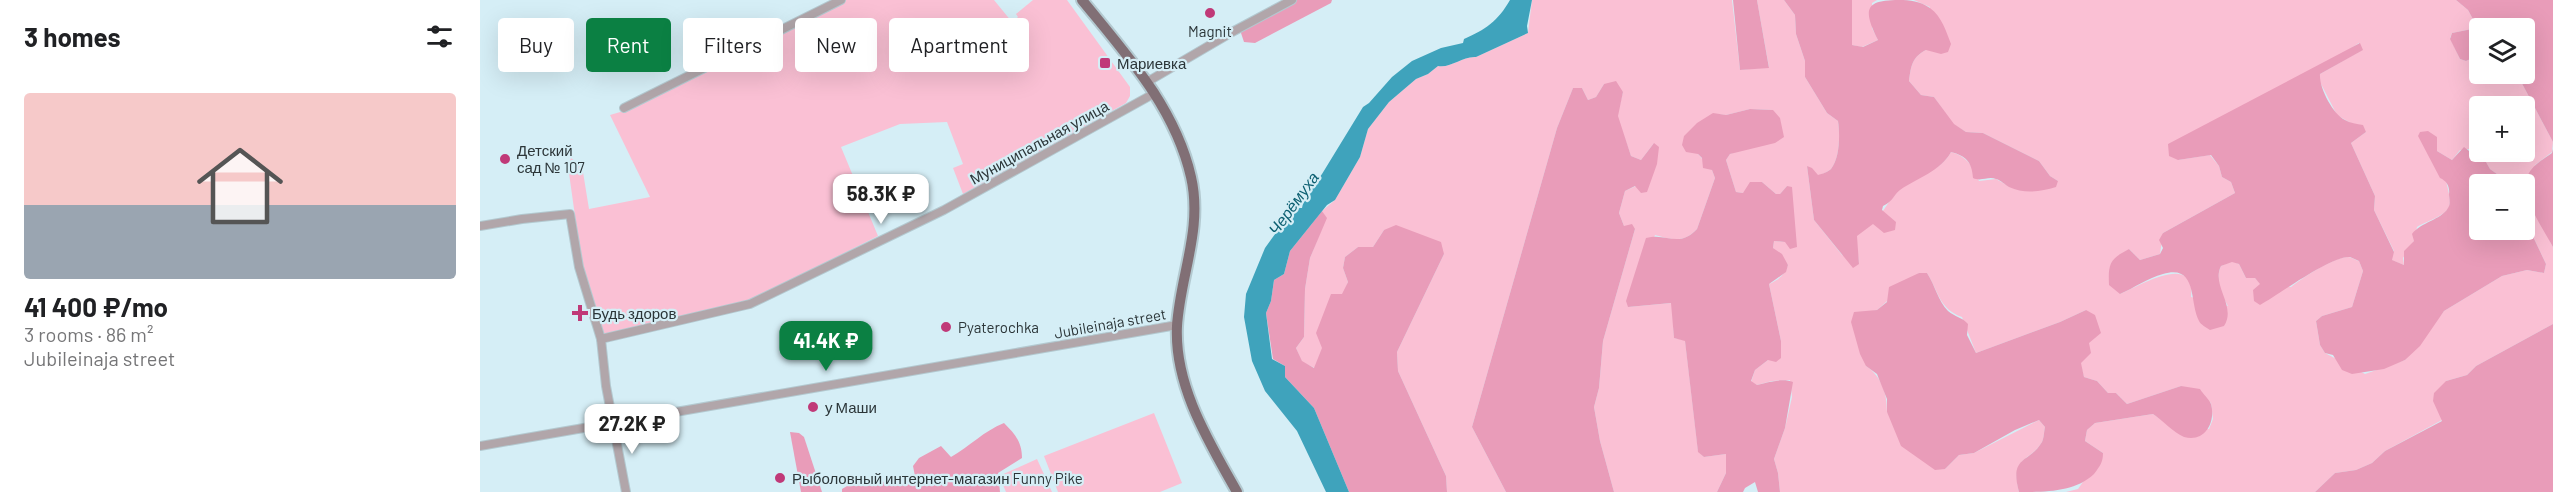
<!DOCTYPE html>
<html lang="en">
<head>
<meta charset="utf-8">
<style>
	:root { --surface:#fff; --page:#f6f6f6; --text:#202124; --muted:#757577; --line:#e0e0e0; --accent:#0b8043 }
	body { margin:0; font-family:Barlow,sans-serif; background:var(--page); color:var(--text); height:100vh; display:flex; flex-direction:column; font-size:22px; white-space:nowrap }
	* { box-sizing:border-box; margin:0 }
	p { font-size:20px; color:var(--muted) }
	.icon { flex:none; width:33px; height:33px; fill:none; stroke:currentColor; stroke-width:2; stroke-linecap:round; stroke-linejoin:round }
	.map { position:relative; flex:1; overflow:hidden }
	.sheet { display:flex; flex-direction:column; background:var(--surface); width:480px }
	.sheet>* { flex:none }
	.banner { position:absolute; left:18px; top:18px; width:570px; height:54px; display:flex; gap:12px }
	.buttons { position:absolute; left:1989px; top:18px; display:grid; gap:12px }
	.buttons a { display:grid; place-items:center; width:66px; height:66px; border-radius:6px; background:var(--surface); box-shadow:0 6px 24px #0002; font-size:30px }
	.price { position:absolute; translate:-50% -51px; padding:0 14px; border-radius:12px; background:#fff; color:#222; font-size:20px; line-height:39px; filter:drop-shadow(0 2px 3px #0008) }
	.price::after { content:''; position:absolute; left:50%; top:36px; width:18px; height:14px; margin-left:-9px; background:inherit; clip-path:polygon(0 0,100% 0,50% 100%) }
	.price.active { background:var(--accent); color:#fff }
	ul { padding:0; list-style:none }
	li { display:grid; align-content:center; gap:12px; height:318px; padding:0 24px }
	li+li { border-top:2px solid var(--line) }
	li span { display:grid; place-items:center; height:186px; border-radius:6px; color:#555 }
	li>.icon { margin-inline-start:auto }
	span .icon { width:108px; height:108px; fill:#fffc; stroke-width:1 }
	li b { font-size:26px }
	h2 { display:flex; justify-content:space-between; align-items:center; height:72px; padding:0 24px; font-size:26px }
	.tag { padding:0 21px; border-radius:6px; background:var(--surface); box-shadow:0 6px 24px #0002; font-size:21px; line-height:54px }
	.tag.active { background:var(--accent); color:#fff }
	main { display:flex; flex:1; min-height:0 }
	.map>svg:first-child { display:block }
</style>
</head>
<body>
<main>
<section class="sheet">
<h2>3 homes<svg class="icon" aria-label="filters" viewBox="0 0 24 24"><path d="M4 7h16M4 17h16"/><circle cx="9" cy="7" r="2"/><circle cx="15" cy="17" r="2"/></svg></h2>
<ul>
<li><span style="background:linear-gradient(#f6c9c9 60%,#9aa5b1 0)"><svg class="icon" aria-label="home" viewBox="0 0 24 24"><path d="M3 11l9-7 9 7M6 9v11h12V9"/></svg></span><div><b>41 400 ₽/mo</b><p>3 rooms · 86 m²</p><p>Jubileinaja street</p></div></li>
</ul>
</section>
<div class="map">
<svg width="2073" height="492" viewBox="0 0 2073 492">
	<rect width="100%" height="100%" fill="#d5eef6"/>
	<g fill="#fac0d4" fill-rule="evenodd">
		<polygon points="366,0 514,0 532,22 538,17 536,14 553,0 587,0 650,87 650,96 646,103 483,194 473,168 483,164 467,122 420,124 361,147 398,236 269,301 122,335 102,266 88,166 91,158 102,166 109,209 170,197 130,115 147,110"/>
		<path d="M1052,0H1252L1260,70L1289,67L1277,0H1304L1315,15L1316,34L1325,61V77L1347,113L1358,121C1360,134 1360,158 1351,169C1348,172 1342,174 1338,176L1327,166L1334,220L1362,255L1379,264L1376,236C1381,231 1387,228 1392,224C1400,217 1410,199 1418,191C1434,175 1460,173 1471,152C1488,157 1492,166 1499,181L1516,179L1530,187L1578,181L1570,176L1559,161L1503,133L1486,132L1473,124L1454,97L1441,95L1429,81C1431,66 1432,57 1446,50L1450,7L1434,0H1976L1988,10L1995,23L1992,29L1972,33L1970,38L1980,59L1986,61L1999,55L2000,74H2037L2073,142L2072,152L2055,165L2051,205L2073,247V324L1996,366L1987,375L1966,381L1962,420L1905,451L1892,463L1876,470L1855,473L1835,492H1586L1598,489L1623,453L1605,441L1607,430L1615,423L1673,414L1683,421L1729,429L1733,419L1731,403L1701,386L1647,404L1636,393H1628L1617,381L1604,377L1600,363L1609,343L1606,310L1580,322L1496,353L1482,317C1459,309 1459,292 1447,273H1439L1397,310L1386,313V366C1402,377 1407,393 1407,412L1465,469L1479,455L1494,453L1559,420L1565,427C1564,431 1564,438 1562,442C1550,462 1530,456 1539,492H1300L1298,473L1294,459L1305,428L1312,397L1310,380L1292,381L1277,385L1271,382L1275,370L1288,360L1301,341L1289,284C1298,280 1305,275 1308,265L1293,248L1294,241L1305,242L1307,186L1300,194H1296L1282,182L1263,193L1256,192L1246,160L1250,154L1263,149L1293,110L1270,109L1246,115L1233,114L1218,154L1232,170L1235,178L1217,229C1204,243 1192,240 1175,235L1148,307L1192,303L1194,338L1205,340L1218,451L1224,457L1246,454V473L1237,492H1134L1120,441L1114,407L1119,388L1123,341L1155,229L1144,226L1139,213L1145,191L1156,186L1174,143L1161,160L1151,156L1137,116L1143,92L1124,84L1116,97L1108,100L1102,88H1093L1077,128L992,427L1026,492H967L966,476L918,371L917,352L964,254L904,230L893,247H878L865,257L863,268L868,282L835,368L822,362L816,348L824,337L825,289L830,258L846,218L842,211L855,200L880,157L888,129L909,102L936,79L948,74L958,66C972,68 982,56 996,57L1048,33ZM1879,43L1882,50L1840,74V82L1857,115L1886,132L1871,143L1895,196L1894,210L1914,251L1911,260L1924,265L1923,258L1934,241L1937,227C1945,222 1965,216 1969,207C1974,194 1954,147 1948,131L1957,151L1972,160L1980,150L1998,148L2000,151V106H2044V152H2000L2010,169L2021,177L2023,184H2044L2045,220L2066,264L2064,273L2047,270L2022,276L1964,311L1925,360L1885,374L1845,353L1840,345L1836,321L1842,316L1872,307L1883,271L1879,261C1878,261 1870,257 1869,257C1855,256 1822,278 1811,287L1781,284L1775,278H1766L1759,264L1752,261L1741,266C1735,278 1741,295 1748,306L1711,297C1716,251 1659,286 1640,294L1649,249L1660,260L1680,254L1683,233L1755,193L1751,182L1742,177L1739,166L1730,155L1698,160Z"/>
		<polygon points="1372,0 1397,0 1392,3 1392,28 1398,40 1382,47 1372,45"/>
		<polygon points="45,27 50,56 34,59 29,30"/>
		<polygon points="674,413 702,483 680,492 578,492 564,456"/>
		<polygon points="557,459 572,492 526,492 519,476"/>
	</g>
	<g fill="#e99cb9">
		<polygon points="817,0 852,0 851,3 775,43 764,42 760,30"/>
		<polygon points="1253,0 1277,0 1289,68 1260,70"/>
		<path d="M1304,0H1372V45L1383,47L1398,40C1383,10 1384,0 1419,0C1430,0 1440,1 1450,8C1462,17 1466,31 1471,44L1468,52L1461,54L1446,50C1432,57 1431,66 1429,81L1441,95L1454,97L1474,124L1486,132L1503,133L1559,161L1570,176L1578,181L1576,187C1560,192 1544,194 1529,187C1525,185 1521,180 1516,179C1508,176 1501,182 1493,178C1492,162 1486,156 1471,152C1461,171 1437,178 1420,190C1413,195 1414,201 1403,206L1402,210L1416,222L1415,230L1404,233L1393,224L1377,236L1379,264L1373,268L1334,220L1327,166L1332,168L1338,175C1342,174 1348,172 1351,169C1360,158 1360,134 1358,121L1347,113L1325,77V61L1316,34L1315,15Z"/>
		<polygon points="1976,0 2073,0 2073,142 2037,74 2044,74 2044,28 2000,28 1999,55 1986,61 1980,59 1970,39 1972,33 1992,29 1995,23 1988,10"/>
		<path d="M1880,43L1883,50L1840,74C1839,88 1853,114 1865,120C1870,123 1877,124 1883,125L1886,132L1871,143L1895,196L1894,210L1914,252L1912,260L1924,265V251L1934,241L1932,234C1941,222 1961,220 1968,208C1971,204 1969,198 1969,194C1970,187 1967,181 1960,178L1938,136L1940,132L1948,131L1957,137V151L1972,160L1984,147L1989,151L1998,148L2010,169L2021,177L2023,184H2000V230H2044L2045,220L2066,264L2064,273L2047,270L2022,276L1964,311L1940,346L1925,360L1904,369L1872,374L1862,370L1853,355L1845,353L1840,345L1836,321L1842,316L1872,307L1883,271L1879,261C1876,260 1873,258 1870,257C1852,255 1798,295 1780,305L1774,301L1773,290L1780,284L1775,278H1766L1759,264L1752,262L1741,266C1731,286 1757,306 1744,326L1730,330C1726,327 1721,325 1719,321C1709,302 1718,264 1683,274C1668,278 1654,288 1640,294L1629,285C1628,263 1630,259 1649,249L1660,260L1680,254L1683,248L1679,240L1683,233L1755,193L1751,182L1742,177L1739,166L1731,155L1698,160L1689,156L1688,144Z"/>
		<polygon points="1136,81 1143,92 1138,116 1151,156 1161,160 1174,143 1179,147 1177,164 1167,192 1161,193 1155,186 1145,191 1139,213 1144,226 1152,224 1155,229 1123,341 1119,388 1114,407 1120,441 1134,492 1026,492 992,427 1077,128 1093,88 1102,88 1108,100 1116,97 1124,84"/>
		<path d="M1270,109L1293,110L1300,118L1304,137L1295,143L1250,154L1246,160L1256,192L1263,193L1270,182H1282L1296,194H1300L1307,186L1312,187L1317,247L1310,249L1305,242L1294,241L1293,248L1302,254L1308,265L1306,272L1289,284L1301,341V358L1296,362L1288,360L1275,370L1271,381L1277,385C1288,382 1303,378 1313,382L1305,428L1294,459L1298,473L1300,492H1278L1275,482L1265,488L1263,492H1237L1246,473V454L1224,457L1218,452L1205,341L1194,338L1191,303L1148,307L1146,301L1166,238C1187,232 1198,249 1217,229L1235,178L1232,170L1223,168L1222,158L1218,154L1206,152L1202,145L1204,136L1217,123L1233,113L1246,115Z"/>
		<path d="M2073,149V247C2063,228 2040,198 2048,175C2052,165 2064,159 2072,153Z"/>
		<polygon points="842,211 847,218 830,258 825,289 824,337 816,348 822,361 834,368 842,348 836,333 851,294 862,294 868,282 863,268 865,257 878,247 893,247 904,230 916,225 961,242 964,254 917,352 918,371 966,476 967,492 869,492 834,408 805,377 805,366 793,359 786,313 791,301 794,280 804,274 810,251"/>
		<path d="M1439,273H1447C1455,285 1458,301 1468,311C1475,317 1482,317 1488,324L1487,335L1496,353L1580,322L1606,310L1615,315L1621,333L1609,343L1611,353L1601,363L1604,377L1617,381L1628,393H1636L1647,404L1701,386L1720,389C1723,394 1729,399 1731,404C1736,422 1725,443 1704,437C1694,433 1682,420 1673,414L1615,423L1607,430L1605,441L1623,453C1623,462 1620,466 1614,474C1595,492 1566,492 1539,492C1529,455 1549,464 1562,442C1564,438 1564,431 1565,427L1559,420L1535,430L1494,453L1479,455L1465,469L1455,470L1421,446L1407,412V399L1397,374L1386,366L1380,354L1371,322L1374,312L1397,310L1407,302L1409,287Z"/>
		<polygon points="2073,324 2073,492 1835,492 1855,473 1876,470 1892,463 1905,451 1962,421 1953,401 1954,393 1966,381 1987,375 1996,366"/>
		<path d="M524,423C535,434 542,442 542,458L518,473L520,492H362V489L374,482L380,486L435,476L433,466L439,458L461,446L471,457C490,446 504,431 524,423Z"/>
		<polygon points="310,432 319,433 324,437 342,492 321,492"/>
	</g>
	<path fill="#3fa3bc" d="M1030,0H1052L1047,26L1048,33L996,57C982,56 972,68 958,66L948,74L936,79L909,102L888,129L880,157L855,200L847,205L810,251L804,274L794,280L791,301L786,313L792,359L805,366V377L834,408L869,492H846L817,431L785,391L772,361L764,317L766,294L785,248L814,208H822L824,199L842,174L883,107L889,103L912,77L932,61L961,48L983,43L984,39C1005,30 1018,21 1030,0Z"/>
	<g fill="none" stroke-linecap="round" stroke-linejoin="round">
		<defs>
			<g id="minor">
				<polyline points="667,82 754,31 812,0"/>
				<polyline points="144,108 361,0"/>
				<polyline points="0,226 42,219 90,214 99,267 121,339 126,386 146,492"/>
				<polyline points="121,339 270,304 464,210 675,93"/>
				<polyline points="0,446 697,325"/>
			</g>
			<path id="major" d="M602,0C646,54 695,107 711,177C723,229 700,276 697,326C694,386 729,442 757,492"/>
		</defs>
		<use href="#minor" stroke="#b3c9d0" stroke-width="10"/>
		<use href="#major" stroke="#b3c9d0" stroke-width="14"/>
		<use href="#minor" stroke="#b1a6aa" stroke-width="8"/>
		<use href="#major" stroke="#816f75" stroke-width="10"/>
	</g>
	<g fill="#c03978" stroke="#d5eef6" stroke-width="2">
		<circle cx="730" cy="13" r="6"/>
		<rect x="619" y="57" width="12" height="12" rx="3"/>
		<circle cx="25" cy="159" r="6"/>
		<path d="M97 304h6v6h6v6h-6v6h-6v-6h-6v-6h6z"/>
		<circle cx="466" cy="327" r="6"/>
		<circle cx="333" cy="407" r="6"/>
		<circle cx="300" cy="478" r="6"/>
	</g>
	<g text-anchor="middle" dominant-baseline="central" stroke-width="4.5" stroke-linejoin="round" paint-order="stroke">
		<g font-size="15" fill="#2b3538" stroke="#d5eef6" text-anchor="start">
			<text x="730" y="31" text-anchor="middle">Magnit</text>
			<text x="637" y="63">Мариевка</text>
			<text x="37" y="150">Детский<tspan x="37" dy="17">сад № 107</tspan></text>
			<text x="112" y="313">Будь здоров</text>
			<text x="478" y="327">Pyaterochka</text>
			<text x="345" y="407">у Маши</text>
			<text x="312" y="478">Рыболовный интернет-магазин Funny Pike</text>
		</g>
		<g font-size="15" fill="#2b3538" stroke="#d5eef6">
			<text transform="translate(559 142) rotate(-29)">Муниципальная улица</text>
			<text transform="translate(630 323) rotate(-10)">Jubileinaja street</text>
		</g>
		<g font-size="16" font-style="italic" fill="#0c5f71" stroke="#d5eef6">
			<text transform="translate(813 203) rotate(-54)">Черёмуха</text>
		</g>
	</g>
</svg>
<div class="buttons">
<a><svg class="icon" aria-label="layers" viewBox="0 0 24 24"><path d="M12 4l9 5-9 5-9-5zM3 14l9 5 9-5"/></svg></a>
<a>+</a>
<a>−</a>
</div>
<b class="price" style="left:401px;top:225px">58.3K ₽</b>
<b class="price active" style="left:346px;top:372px">41.4K ₽</b>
<b class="price" style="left:152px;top:455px">27.2K ₽</b>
<div class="banner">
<a class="tag">Buy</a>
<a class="tag active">Rent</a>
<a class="tag">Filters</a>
<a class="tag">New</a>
<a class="tag">Apartment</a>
</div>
</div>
</main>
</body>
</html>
